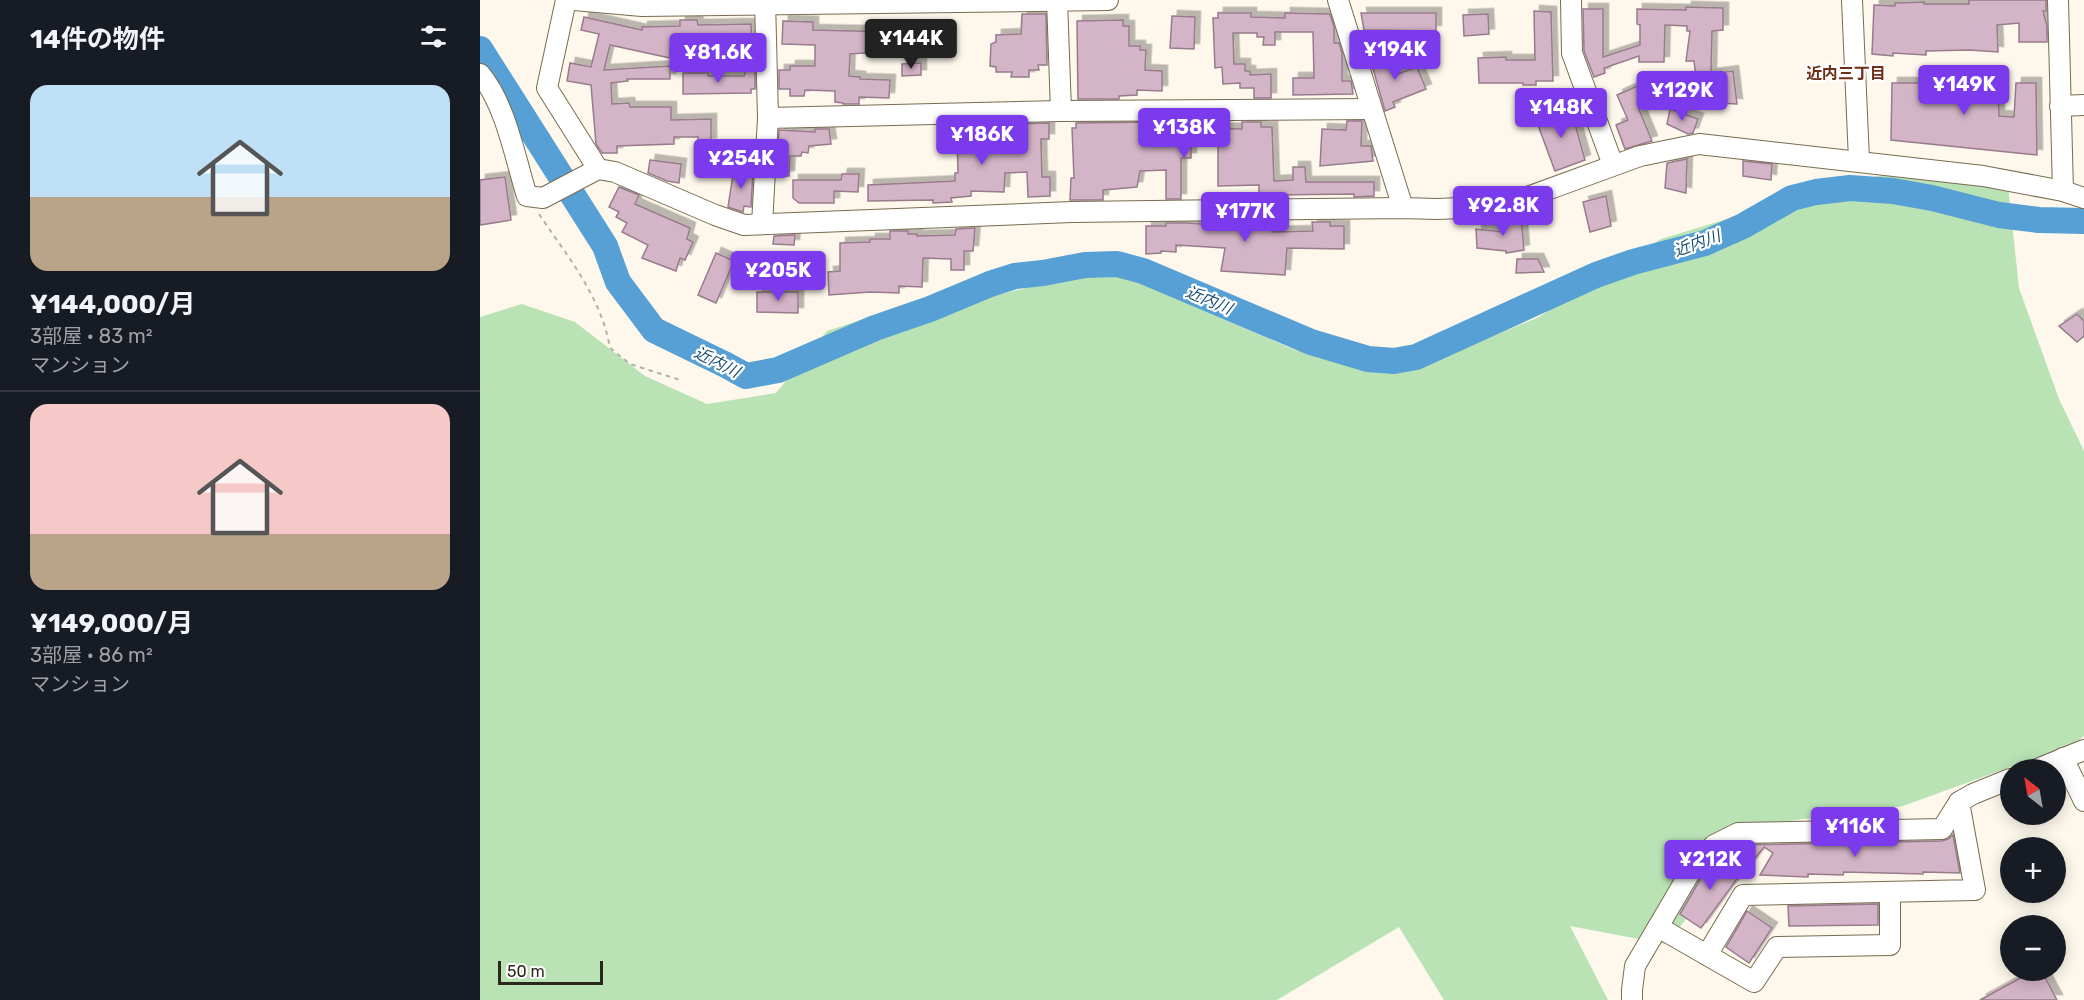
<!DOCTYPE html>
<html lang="ja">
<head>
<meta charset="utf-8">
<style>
	:root { --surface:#171b24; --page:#20242c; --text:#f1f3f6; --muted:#9ea1a6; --line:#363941; --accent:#7c3aed }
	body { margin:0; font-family:Rubik,"Noto Sans JP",sans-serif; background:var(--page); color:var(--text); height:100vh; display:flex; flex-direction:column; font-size:22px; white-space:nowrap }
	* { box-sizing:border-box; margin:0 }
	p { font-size:20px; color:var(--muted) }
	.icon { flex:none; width:33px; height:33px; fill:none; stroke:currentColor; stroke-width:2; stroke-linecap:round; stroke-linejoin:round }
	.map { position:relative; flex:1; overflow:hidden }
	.panel { display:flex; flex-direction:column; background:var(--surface); width:480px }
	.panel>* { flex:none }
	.needle { width:39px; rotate:329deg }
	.controls { position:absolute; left:1520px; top:759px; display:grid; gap:12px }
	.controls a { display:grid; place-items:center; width:66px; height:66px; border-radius:50%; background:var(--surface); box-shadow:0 3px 15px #0003; font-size:30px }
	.scale { position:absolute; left:18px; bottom:15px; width:105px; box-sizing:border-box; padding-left:6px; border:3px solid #2c271b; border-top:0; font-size:16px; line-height:21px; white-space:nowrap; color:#2c271b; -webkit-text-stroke:4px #fff; paint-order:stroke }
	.price { position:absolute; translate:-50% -51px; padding:0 14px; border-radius:6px; background:var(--accent); color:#fff; font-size:20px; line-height:39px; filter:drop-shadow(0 2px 3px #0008) }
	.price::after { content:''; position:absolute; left:50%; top:36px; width:18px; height:14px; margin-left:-9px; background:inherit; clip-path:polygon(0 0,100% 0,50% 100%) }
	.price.current { background:#222; color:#fff }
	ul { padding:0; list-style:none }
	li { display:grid; align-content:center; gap:12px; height:318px; padding:0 30px }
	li+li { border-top:2px solid var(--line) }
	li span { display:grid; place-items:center; height:186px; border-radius:18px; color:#555 }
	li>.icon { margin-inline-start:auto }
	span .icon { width:108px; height:108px; fill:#fffc; stroke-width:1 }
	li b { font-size:26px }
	h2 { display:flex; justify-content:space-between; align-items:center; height:72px; padding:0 30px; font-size:26px }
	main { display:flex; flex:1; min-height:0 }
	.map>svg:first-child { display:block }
</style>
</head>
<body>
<main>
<section class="panel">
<h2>14件の物件<svg class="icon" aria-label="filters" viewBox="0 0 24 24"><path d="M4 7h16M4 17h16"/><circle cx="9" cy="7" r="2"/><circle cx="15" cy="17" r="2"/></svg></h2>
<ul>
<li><span style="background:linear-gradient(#bfe0f5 60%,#b9a48a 0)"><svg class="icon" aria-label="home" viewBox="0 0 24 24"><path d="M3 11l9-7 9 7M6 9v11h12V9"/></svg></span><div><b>¥144,000/月</b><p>3部屋 · 83 m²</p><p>マンション</p></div></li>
<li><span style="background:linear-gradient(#f6c9c9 70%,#b9a48a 0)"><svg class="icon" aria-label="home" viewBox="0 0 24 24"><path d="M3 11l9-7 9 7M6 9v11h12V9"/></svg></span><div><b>¥149,000/月</b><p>3部屋 · 86 m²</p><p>マンション</p></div></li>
</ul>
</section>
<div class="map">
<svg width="1604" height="1000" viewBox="0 0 1604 1000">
	<defs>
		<filter id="shadow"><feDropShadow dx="5.5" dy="-5.5" stdDeviation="0" flood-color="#0004"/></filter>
	</defs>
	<rect width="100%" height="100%" fill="#fef8ec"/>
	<polygon fill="#b9e3b5" points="1432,167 1528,185 1539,288 1579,399 1604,451 1604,736 1594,744 1423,806 1287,824 1185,944 1090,926 1128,1000 964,1000 919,927 797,1000 0,1000 0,317 42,304 95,322 165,376 227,404 296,393 347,331 438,301 501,299 571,282 638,274 815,350 939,366 1057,318 1181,239 1316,198"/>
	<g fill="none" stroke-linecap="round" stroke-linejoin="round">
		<polyline stroke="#57a0d5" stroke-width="26" points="0,49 125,246 138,282 174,330 246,365 266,376 298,370 395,328 450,309 510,284 535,276 563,273 605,265 637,264 663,271 831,342 888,359 914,361 936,357 1116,275 1153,262 1225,243 1263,226 1312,198 1336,192 1370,188 1413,191 1452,198 1519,215 1559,220 1604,221"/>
	</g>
	<g fill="#d4b5c8" stroke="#977b8c" stroke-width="1.5" filter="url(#shadow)">
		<polygon points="1489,0 1566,0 1566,11 1563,11 1567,26 1567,42 1539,42 1539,23 1517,25 1518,52 1489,50 1446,51 1446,55 1413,53 1413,56 1392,54 1394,5 1415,6 1415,3 1444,2 1444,4 1489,4"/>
		<polygon points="1206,7 1243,8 1243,30 1232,31 1231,74 1253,71 1257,104 1219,102 1214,61 1206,61 1210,31 1207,31 1207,26 1185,25 1184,62 1159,62 1159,56 1124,68 1125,73 1114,77 1104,51 1103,9 1123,9 1123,57 1160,45 1160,25 1157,24 1157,9 1206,10"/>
		<polygon points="1054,11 1071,12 1073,81 1056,81 1056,85 1043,85 1043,83 999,83 998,58 1026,57 1026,60 1055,60"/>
		<polygon points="738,13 771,13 771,17 805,18 805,13 850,14 854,27 854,43 859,43 862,53 862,81 871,81 873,94 813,95 813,78 834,78 833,32 795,32 795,45 783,45 784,37 777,37 777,33 753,33 754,64 765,64 765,71 770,71 770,75 791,74 791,98 774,98 774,88 760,88 760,83 743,84 742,67 735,68 733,18 738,18"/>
		<polygon points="881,13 956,13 956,31 884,30"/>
		<polygon points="542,14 566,14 567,65 558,65 559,70 549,70 549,77 531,77 532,72 516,72 516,67 510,66 511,44 516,42 516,35 541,34"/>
		<polygon points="1008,14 1009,34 984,36 983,15"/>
		<polygon points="692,16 715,17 714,49 690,48"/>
		<polygon points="104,17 162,30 162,27 200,26 200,20 217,20 218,25 271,24 272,46 190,49 190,58 130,45 124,70 190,66 190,79 147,79 148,81 131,83 132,104 149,103 150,107 191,107 191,120 231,119 231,143 218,144 218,137 194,137 194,144 137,146 137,153 122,153 116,144 111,85 87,81 90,63 111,67 119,34 101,30"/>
		<polygon points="643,20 643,26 649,26 649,46 660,46 660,50 666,50 665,70 682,71 682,91 657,90 657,95 639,96 639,99 598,99 597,21"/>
		<polygon points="303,21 333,22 333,30 420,32 420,48 397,48 397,52 370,54 369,76 380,77 380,79 410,80 409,98 379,97 379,104 363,104 363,103 355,102 355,91 325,90 324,96 310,96 310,89 299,89 299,70 310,70 310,66 335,66 335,45 302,44"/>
		<polygon points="914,57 918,74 937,67 946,89 913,102 915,107 905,111 890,58"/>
		<polygon points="441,63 441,75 422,76 422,64"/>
		<polygon points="266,70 275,71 275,89 271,89 271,93 203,94 203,73 228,73 228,76 264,76"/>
		<polygon points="1412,83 1518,83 1519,116 1534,117 1536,83 1556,83 1557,155 1411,140"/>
		<polygon points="1162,84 1170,103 1158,107 1172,141 1145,149 1136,125 1148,120 1137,95"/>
		<polygon points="1090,106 1105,160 1075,171 1056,120"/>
		<polygon points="1190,109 1218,119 1213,133 1208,134 1187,124"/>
		<polygon points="867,121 882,121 881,146 891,146 893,161 840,166 842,129 866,130"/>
		<polygon points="677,122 677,125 704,125 704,122 720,122 720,128 762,129 762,122 781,122 781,127 792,127 794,181 813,180 813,167 825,167 826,182 894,182 894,196 874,197 874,194 793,195 779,194 779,185 738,186 738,145 711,146 711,158 701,158 701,199 686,199 686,170 660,171 657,187 623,190 623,200 590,200 591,178 594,178 592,128 596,128 596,123"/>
		<polygon points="569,123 569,139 561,139 562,177 570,177 570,196 548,197 547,172 525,173 524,192 491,191 491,196 471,198 472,202 453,203 453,200 388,201 388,185 475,181 475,173 478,173 477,135 507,134 507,125"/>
		<polygon points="335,129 349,129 351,144 329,146 328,153 322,152 321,156 310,156 309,176 297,176 299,130 335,132"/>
		<polygon points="1207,159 1206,193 1185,188 1187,163"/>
		<polygon points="170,160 201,164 199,183 187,181 168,173"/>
		<polygon points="1263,161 1292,164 1291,180 1263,176"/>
		<polygon points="254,168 273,171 271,207 264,206 263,212 248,207"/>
		<polygon points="362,174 379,174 378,192 354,191 354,203 319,203 313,198 313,180 361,180"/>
		<polygon points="25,177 31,220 0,225 0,180"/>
		<polygon points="139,187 159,195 155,204 210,228 207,239 213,242 205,260 200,258 196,271 162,258 168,245 142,232 147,223 136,217 139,212 129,207"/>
		<polygon points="1126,196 1131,226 1110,232 1103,202"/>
		<polygon points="1059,209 1058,223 1045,222 1042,212"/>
		<polygon points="1041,216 1044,250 1026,253 1026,251 997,248 996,229 1023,232 1021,217"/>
		<polygon points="751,222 792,223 792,232 833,231 832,222 850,222 850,226 864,226 864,249 807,248 805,275 741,271 745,248 696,245 696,252 681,251 681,253 666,254 666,226 686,226 686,223 706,223 751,226"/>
		<polygon points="495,228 493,251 484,251 484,270 471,270 471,259 443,258 442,287 419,286 419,293 390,292 349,295 348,272 360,271 360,243 390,242 390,239 410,239 410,231 428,231 428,234 437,234 437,236 475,235 476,229"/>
		<polygon points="315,235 314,245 293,244 294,236"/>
		<polygon points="236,253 254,261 236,303 218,295"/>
		<polygon points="1037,259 1058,259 1064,272 1036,273"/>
		<polygon points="277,292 318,292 318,313 277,312"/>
		<polygon points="1597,314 1604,321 1604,336 1597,342 1579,326"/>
		<polygon points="1473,835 1480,873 1443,872 1443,874 1364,872 1363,875 1328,874 1328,877 1280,875 1293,853 1284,847 1259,879 1261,845 1462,841 1468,839"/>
		<polygon points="1246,852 1257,879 1221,928 1200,914 1225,871"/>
		<polygon points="1398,904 1398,925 1309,926 1308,906"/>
		<polygon points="1267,911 1292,928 1269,963 1246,947"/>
		<polygon points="1555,970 1561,970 1577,1000 1500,1000"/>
	</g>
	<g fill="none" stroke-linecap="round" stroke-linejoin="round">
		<defs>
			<g id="minor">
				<polyline points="86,0 67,88 118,169 135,172 235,215 264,225 592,212 923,208 957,209 1005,207 1042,199 1160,156 1219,144 1503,176 1583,191 1604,198"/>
				<polyline points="94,0 162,6 628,0"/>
				<polyline points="285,0 288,118 581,111 891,109"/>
				<polyline points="577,0 581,111"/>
				<polyline points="858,0 923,208"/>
				<polyline points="1091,0 1092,53 1133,165"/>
				<polyline points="1372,0 1379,160"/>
				<polyline points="1578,0 1583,191"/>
				<path d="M0,74C26,105 35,158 47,196L63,198L118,169"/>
				<polyline points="1580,106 1604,105"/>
				<polyline points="282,224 288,118"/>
				<polyline points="1583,758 1604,801"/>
				<polyline points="1555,770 1604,750"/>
				<polyline points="1178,927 1274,982 1297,947 1410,945 1410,892"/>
				<polyline points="1227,955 1263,895 1495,890 1479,802"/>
				<polyline points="1152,1000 1152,990 1155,966 1215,864 1234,845 1258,833 1462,829 1479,802 1493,794 1530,779"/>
			</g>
		</defs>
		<use href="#minor" stroke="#786b50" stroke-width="22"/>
		<path stroke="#b5b0a4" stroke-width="2" stroke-dasharray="4.5 4.5" stroke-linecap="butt" d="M59,214C87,256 121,296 130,348L150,364L200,380"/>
		<use href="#minor" stroke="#fff" stroke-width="20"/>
	</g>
	<g text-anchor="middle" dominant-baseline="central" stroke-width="4.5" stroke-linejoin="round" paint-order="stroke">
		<g font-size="16" font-weight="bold" fill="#702e19" stroke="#fff">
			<text x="1366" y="73">近内三丁目</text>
		</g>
		<g font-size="16" font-style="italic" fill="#174e72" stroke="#fff">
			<text transform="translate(1217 243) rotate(-20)">近内川</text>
			<text transform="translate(729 300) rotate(23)">近内川</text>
			<text transform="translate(237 362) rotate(27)">近内川</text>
		</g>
	</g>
</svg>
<div class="controls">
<a><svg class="needle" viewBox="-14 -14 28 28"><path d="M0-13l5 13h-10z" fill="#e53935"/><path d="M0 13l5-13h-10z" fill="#9ea1a6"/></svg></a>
<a>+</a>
<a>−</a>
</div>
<div class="scale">50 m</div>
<b class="price current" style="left:431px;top:70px">¥144K</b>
<b class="price" style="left:915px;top:81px">¥194K</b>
<b class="price" style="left:238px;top:84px">¥81.6K</b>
<b class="price" style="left:1484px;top:116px">¥149K</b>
<b class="price" style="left:1202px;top:122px">¥129K</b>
<b class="price" style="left:1081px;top:139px">¥148K</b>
<b class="price" style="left:704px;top:159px">¥138K</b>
<b class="price" style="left:502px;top:166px">¥186K</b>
<b class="price" style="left:261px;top:190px">¥254K</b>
<b class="price" style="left:1023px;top:237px">¥92.8K</b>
<b class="price" style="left:765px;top:243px">¥177K</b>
<b class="price" style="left:298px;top:302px">¥205K</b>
<b class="price" style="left:1375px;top:858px">¥116K</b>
<b class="price" style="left:1230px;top:891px">¥212K</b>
</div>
</main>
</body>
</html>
